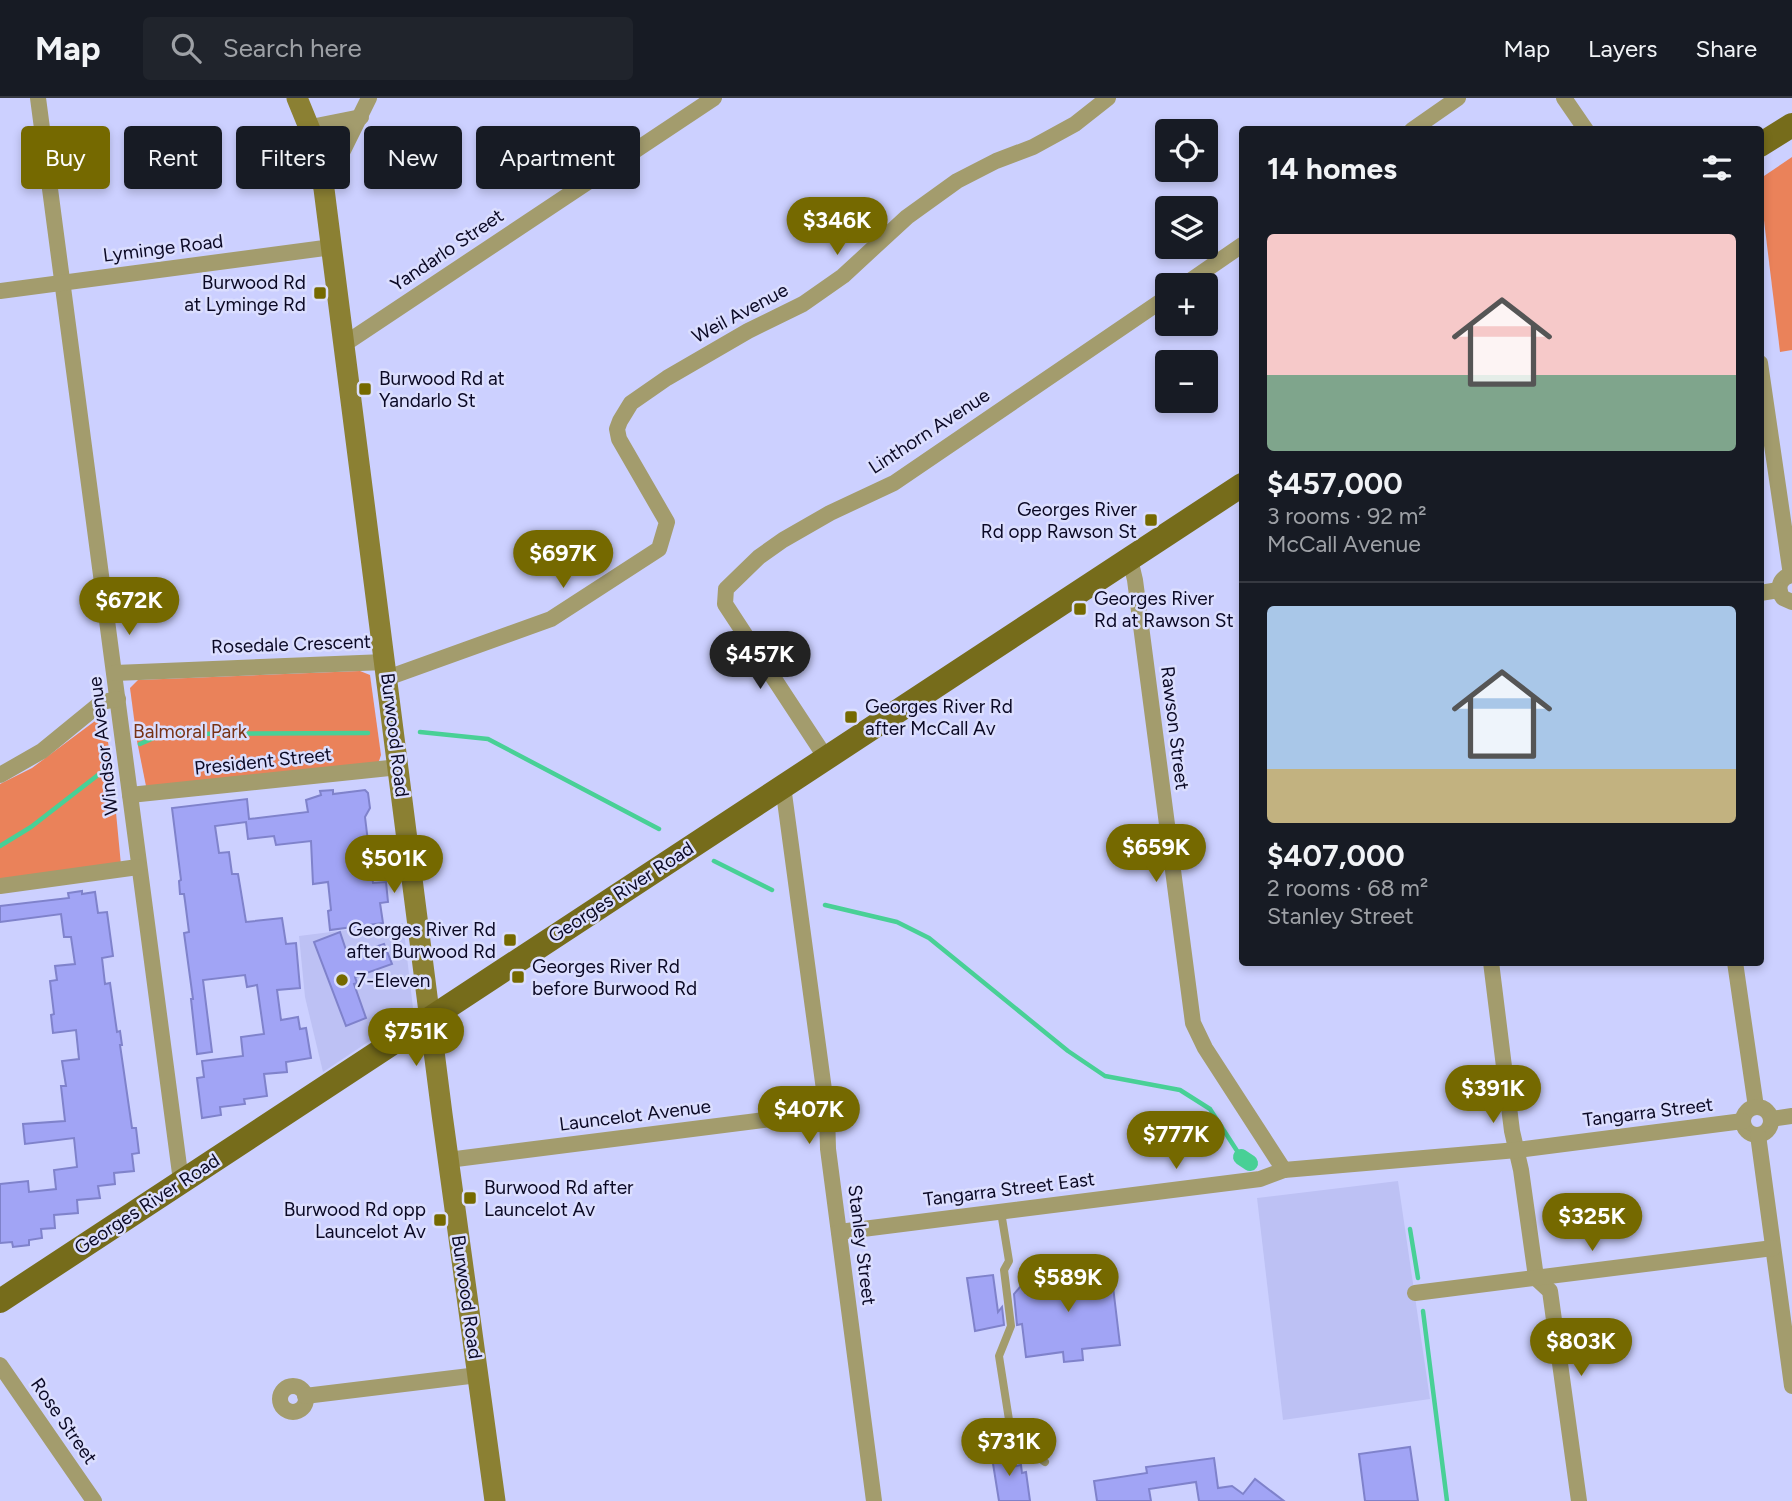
<!DOCTYPE html>
<html lang="en">
<head>
<meta charset="utf-8">
<style>
	:root { --surface:#171b24; --page:#20242c; --text:#f1f3f6; --muted:#9ea1a6; --line:#363941; --accent:#756900 }
	body { margin:0; font-family:Figtree,sans-serif; background:var(--page); color:var(--text); height:100vh; display:flex; flex-direction:column; font-size:26px; white-space:nowrap }
	* { box-sizing:border-box; margin:0 }
	p { font-size:23px; color:var(--muted) }
	.icon { flex:none; width:38px; height:38px; fill:none; stroke:currentColor; stroke-width:2; stroke-linecap:round; stroke-linejoin:round }
	.map { position:relative; flex:1; overflow:hidden }
	.side { position:absolute; left:1239px; top:28px; width:525px; height:840px; display:flex; flex-direction:column; background:var(--surface); border-radius:7px; box-shadow:0 4px 10px #0003 }
	.side>* { flex:none }
	.top-card { position:absolute; left:21px; top:28px; width:665px; height:63px; display:flex; gap:14px }
	.controls { position:absolute; left:1155px; top:21px; display:grid; gap:14px }
	.controls a { display:grid; place-items:center; width:63px; height:63px; border-radius:7px; background:var(--surface); box-shadow:0 4px 10px #0003; font-size:35px }
	.price { position:absolute; translate:-50% -60px; padding:0 16px; border-radius:24px; background:var(--accent); color:#fff; font-size:23px; line-height:46px; filter:drop-shadow(0 2px 4px #0008) }
	.price::after { content:''; position:absolute; left:50%; top:42px; width:21px; height:16px; margin-left:-10px; background:inherit; clip-path:polygon(0 0,100% 0,50% 100%) }
	.price.current { background:#222; color:#fff }
	ul { padding:0; list-style:none }
	li { display:grid; align-content:center; gap:14px; height:371px; padding:0 28px }
	li+li { border-top:2px solid var(--line) }
	li span { display:grid; place-items:center; height:217px; border-radius:7px; color:#555 }
	li>.icon { margin-inline-start:auto }
	span .icon { width:126px; height:126px; fill:#fffc; stroke-width:1 }
	li b { font-size:30px }
	h2 { display:flex; justify-content:space-between; align-items:center; height:84px; padding:0 28px; font-size:30px }
	.chip { padding:0 24px; border-radius:7px; background:var(--surface); box-shadow:0 4px 10px #0003; font-size:24px; line-height:63px }
	.chip.current { background:var(--accent); color:#fff }
	header { display:flex; align-items:center; gap:42px; box-sizing:border-box; height:98px; padding:0 35px; background:var(--surface); border-bottom:2px solid var(--line) }
	header strong { font-size:33px }
	nav { display:flex; gap:38px; margin-inline-start:auto; font-size:24px }
	.search { width:490px; height:63px; background:var(--page); display:flex; align-items:center; gap:18px; box-sizing:border-box; padding:0 24px; border-radius:7px; color:var(--muted); font-size:26px }
	.map>svg:first-child { display:block }
</style>
</head>
<body>
<header>
<strong>Map</strong>
<div class="search"><svg class="icon" aria-label="search" viewBox="0 0 24 24"><circle cx="10" cy="10" r="6"/><path d="M15 15l6 6"/></svg>Search here</div>
<nav><a>Map</a><a>Layers</a><a>Share</a></nav>
</header>
<div class="map">
<svg width="1792" height="1403" viewBox="0 0 1792 1403">
	<rect width="100%" height="100%" fill="#ccd0ff"/>
	<g fill="#bdc1f4">
		<polygon points="403,825 413,910 407,918 323,974 305,899 299,838"/>
		<polygon points="1398,1083 1430,1301 1283,1322 1257,1100"/>
	</g>
	<g fill="#ea825a">
		<polygon points="1792,59 1792,252 1780,254 1761,98 1761,80"/>
		<polygon points="360,573 370,577 381,657 379,663 375,666 146,688 137,643 130,590 138,582"/>
		<polygon points="95,623 105,626 111,662 121,767 0,783 0,686 32,670"/>
	</g>
	<g fill="none" stroke-linecap="round" stroke-linejoin="round">
		<g stroke="#48d096" stroke-width="4.5">
			<polyline points="420,634 488,641 659,731"/>
			<polyline points="140,646 156,639 178,636 368,635"/>
			<polyline points="0,748 31,729 107,670"/>
			<polyline points="714,763 772,792"/>
			<polyline points="825,807 897,824 929,840 1068,953 1105,978 1180,992 1210,1011 1241,1059"/>
			<polyline points="1410,1131 1418,1180"/>
			<polyline points="1423,1213 1447,1403"/>
		</g>
		<polyline stroke="#48d096" stroke-width="16" points="1241,1059 1250,1065"/>
	</g>
	<g fill="#a1a4f5" stroke="#7f82cb" stroke-width="2">
		<polygon points="333,692 333,696 365,692 368,695 370,710 365,719 373,785 386,784 388,804 380,805 383,825 330,832 328,813 331,812 328,784 313,786 311,743 276,747 274,738 248,741 246,724 215,728 219,755 229,754 232,776 238,776 246,824 282,820 286,846 296,845 300,890 277,892 281,922 298,919 300,931 306,930 311,960 286,964 287,974 264,976 267,998 244,1001 245,1006 220,1009 221,1017 202,1020 197,980 204,979 202,963 243,958 241,939 264,936 257,887 247,889 245,877 203,882 212,954 197,956 191,901 193,901 184,835 189,834 185,803 184,796 180,796 179,783 181,782 172,710 247,701 249,721 308,714 306,702 321,697 320,693"/>
		<polygon points="82,793 82,796 95,794 98,815 107,814 113,858 102,860 105,886 110,885 117,934 120,933 122,947 120,947 132,1030 136,1030 139,1055 132,1056 134,1073 114,1075 115,1086 98,1088 100,1100 77,1102 78,1115 54,1117 55,1130 41,1131 42,1140 29,1142 29,1147 13,1149 12,1144 0,1145 0,1086 28,1083 29,1094 56,1091 54,1072 77,1069 74,1040 25,1046 23,1026 65,1023 61,988 66,988 62,963 79,961 76,932 53,935 51,917 54,916 50,883 57,882 55,868 75,866 71,839 64,839 61,816 0,824 0,808 69,800 68,795"/>
		<polygon points="340,834 348,858 384,846 392,866 355,879 357,885 354,886 366,920 346,928 314,844"/>
		<polygon points="1111,1172 1120,1247 1082,1251 1083,1262 1064,1264 1063,1254 1026,1259 1022,1226 1017,1227 1014,1196 1026,1182"/>
		<polygon points="993,1177 998,1214 1002,1209 1004,1227 975,1233 967,1180"/>
		<polygon points="1003,1345 1007,1370 1021,1367 1022,1375 1026,1374 1030,1403 999,1403 990,1347"/>
		<polygon points="1410,1349 1418,1403 1365,1403 1359,1356"/>
		<polygon points="1214,1360 1218,1390 1232,1388 1243,1396 1255,1381 1284,1403 1199,1403 1196,1384 1149,1391 1151,1403 1097,1403 1094,1383 1147,1375 1146,1369"/>
	</g>
	<g fill="none" stroke-linecap="round" stroke-linejoin="round">
		<polyline stroke="#a39c6d" stroke-width="8" points="1001,1114 1009,1163 1004,1172 1011,1228 999,1258 1012,1341 1045,1364"/>
		<g stroke="#a39c6d" stroke-width="16">
			<polyline points="38,0 181,1083"/>
			<polyline points="1564,0 1586,32"/>
			<polyline points="311,29 361,19"/>
			<polyline points="1412,32 1458,0"/>
			<polyline points="324,91 369,0"/>
			<polyline points="1184,187 1242,147"/>
			<polyline points="0,193 332,149"/>
			<polyline points="343,247 714,0"/>
			<polyline points="1760,265 1791,477"/>
			<polyline points="1130,461 1135,482 1193,925 1205,950 1284,1072"/>
			<path d="M1792,477C1780,479 1776,490 1783,500L1792,504"/>
			<polyline points="1760,495 1779,492"/>
			<polyline points="115,575 385,564"/>
			<polyline points="387,580 551,521 659,451 667,424 619,341 617,331 620,323 631,305 667,280 748,233 803,206 843,178 907,119 957,83 996,63 1033,49 1075,26 1108,0"/>
			<polyline points="826,660 725,506 726,491 759,459 783,442 830,415 894,385 1167,199"/>
			<polyline points="0,677 42,653 102,604 118,601"/>
			<polyline points="783,688 827,1014 828,1051 874,1403"/>
			<polyline points="130,697 399,669"/>
			<polyline points="0,788 138,769"/>
			<polyline points="1491,864 1512,1033 1521,1072 1535,1172 1537,1181 1550,1193 1579,1403"/>
			<polyline points="1735,864 1756,1009"/>
			<circle cx="1757" cy="1023" r="14"/>
			<polyline points="1771,1021 1792,1018"/>
			<polyline points="1758,1037 1792,1288"/>
			<polyline points="448,1062 827,1014"/>
			<polyline points="839,1134 1260,1081 1284,1072 1517,1052 1743,1023"/>
			<polyline points="1415,1195 1773,1150"/>
			<polyline points="0,1267 94,1403"/>
			<circle cx="293" cy="1301" r="13"/>
			<polyline points="305,1298 478,1277"/>
		</g>
		<polyline stroke="#8b8033" stroke-width="21" points="297,0 315,44 324,91 442,1016 495,1403"/>
		<g stroke="#766c1b" stroke-width="24">
			<polyline points="1760,47 1792,27"/>
			<polyline points="0,1203 1242,387"/>
		</g>
	</g>
	<g fill="#756900" stroke="#dbdefe" stroke-width="2.5">
		<rect x="313" y="188" width="14" height="14" rx="3.5"/>
		<rect x="358" y="284" width="14" height="14" rx="3.5"/>
		<rect x="1144" y="415" width="14" height="14" rx="3.5"/>
		<rect x="1073" y="504" width="14" height="14" rx="3.5"/>
		<rect x="844" y="612" width="14" height="14" rx="3.5"/>
		<rect x="503" y="835" width="14" height="14" rx="3.5"/>
		<rect x="511" y="872" width="14" height="14" rx="3.5"/>
		<circle cx="342" cy="882" r="7"/>
		<rect x="463" y="1093" width="14" height="14" rx="3.5"/>
		<rect x="433" y="1115" width="14" height="14" rx="3.5"/>
	</g>
	<g text-anchor="middle" dominant-baseline="central" stroke-width="5" stroke-linejoin="round" paint-order="stroke">
		<g font-size="19" fill="#0b0925" stroke="#dbdefe">
			<text transform="translate(163 150) rotate(-7)">Lyminge Road</text>
			<text transform="translate(447 152) rotate(-34)">Yandarlo Street</text>
			<text transform="translate(740 215) rotate(-28)">Weil Avenue</text>
			<text transform="translate(929 333) rotate(-33)">Linthorn Avenue</text>
			<text transform="translate(291 546) rotate(-2)">Rosedale Crescent</text>
			<text transform="translate(1175 630) rotate(83)">Rawson Street</text>
			<text transform="translate(395 637) rotate(83)">Burwood Road</text>
			<text transform="translate(103 648) rotate(-97)">Windsor Avenue</text>
			<text transform="translate(263 663) rotate(-6)">President Street</text>
			<text transform="translate(621 794) rotate(-33)">Georges River Road</text>
			<text transform="translate(1648 1014) rotate(-7)">Tangarra Street</text>
			<text transform="translate(635 1017) rotate(-7)">Launcelot Avenue</text>
			<text transform="translate(1009 1091) rotate(-7)">Tangarra Street East</text>
			<text transform="translate(147 1106) rotate(-33)">Georges River Road</text>
			<text transform="translate(862 1147) rotate(83)">Stanley Street</text>
			<text transform="translate(467 1199) rotate(82)">Burwood Road</text>
			<text transform="translate(64 1323) rotate(55)">Rose Street</text>
		</g>
		<g font-size="19" fill="#0b0925" stroke="#dbdefe" text-anchor="start">
			<text x="306" y="184" text-anchor="end">Burwood Rd<tspan x="306" dy="22">at Lyminge Rd</tspan></text>
			<text x="379" y="280">Burwood Rd at<tspan x="379" dy="22">Yandarlo St</tspan></text>
			<text x="1137" y="411" text-anchor="end">Georges River<tspan x="1137" dy="22">Rd opp Rawson St</tspan></text>
			<text x="1094" y="500">Georges River<tspan x="1094" dy="22">Rd at Rawson St</tspan></text>
			<text x="865" y="608">Georges River Rd<tspan x="865" dy="22">after McCall Av</tspan></text>
			<text x="496" y="831" text-anchor="end">Georges River Rd<tspan x="496" dy="22">after Burwood Rd</tspan></text>
			<text x="532" y="868">Georges River Rd<tspan x="532" dy="22">before Burwood Rd</tspan></text>
			<text x="356" y="882">7-Eleven</text>
			<text x="484" y="1089">Burwood Rd after<tspan x="484" dy="22">Launcelot Av</tspan></text>
			<text x="426" y="1111" text-anchor="end">Burwood Rd opp<tspan x="426" dy="22">Launcelot Av</tspan></text>
		</g>
		<g font-size="19" fill="#773215" stroke="#dbdefe">
			<text x="190" y="633">Balmoral Park</text>
		</g>
	</g>
</svg>
<div class="controls">
<a><svg class="icon" aria-label="locate" viewBox="0 0 24 24"><circle cx="12" cy="12" r="6"/><path d="M12 2v4M12 18v4M2 12h4M18 12h4"/></svg></a>
<a><svg class="icon" aria-label="layers" viewBox="0 0 24 24"><path d="M12 4l9 5-9 5-9-5zM3 14l9 5 9-5"/></svg></a>
<a>+</a>
<a>−</a>
</div>
<b class="price" style="left:837px;top:159px">$346K</b>
<b class="price" style="left:563px;top:492px">$697K</b>
<b class="price" style="left:129px;top:539px">$672K</b>
<b class="price current" style="left:760px;top:593px">$457K</b>
<b class="price" style="left:1156px;top:786px">$659K</b>
<b class="price" style="left:394px;top:797px">$501K</b>
<b class="price" style="left:416px;top:970px">$751K</b>
<b class="price" style="left:1493px;top:1027px">$391K</b>
<b class="price" style="left:809px;top:1048px">$407K</b>
<b class="price" style="left:1176px;top:1073px">$777K</b>
<b class="price" style="left:1592px;top:1155px">$325K</b>
<b class="price" style="left:1068px;top:1216px">$589K</b>
<b class="price" style="left:1581px;top:1280px">$803K</b>
<b class="price" style="left:1009px;top:1380px">$731K</b>
<div class="top-card">
<a class="chip current">Buy</a>
<a class="chip">Rent</a>
<a class="chip">Filters</a>
<a class="chip">New</a>
<a class="chip">Apartment</a>
</div>
<section class="side">
<h2>14 homes<svg class="icon" aria-label="filters" viewBox="0 0 24 24"><path d="M4 7h16M4 17h16"/><circle cx="9" cy="7" r="2"/><circle cx="15" cy="17" r="2"/></svg></h2>
<ul>
<li><span style="background:linear-gradient(#f6c9c9 65%,#7fa58c 0)"><svg class="icon" aria-label="home" viewBox="0 0 24 24"><path d="M3 11l9-7 9 7M6 9v11h12V9"/></svg></span><div><b>$457,000</b><p>3 rooms · 92 m²</p><p>McCall Avenue</p></div></li>
<li><span style="background:linear-gradient(#a9c7e8 75%,#c2b280 0)"><svg class="icon" aria-label="home" viewBox="0 0 24 24"><path d="M3 11l9-7 9 7M6 9v11h12V9"/></svg></span><div><b>$407,000</b><p>2 rooms · 68 m²</p><p>Stanley Street</p></div></li>
</ul>
</section>
</div>
</body>
</html>
